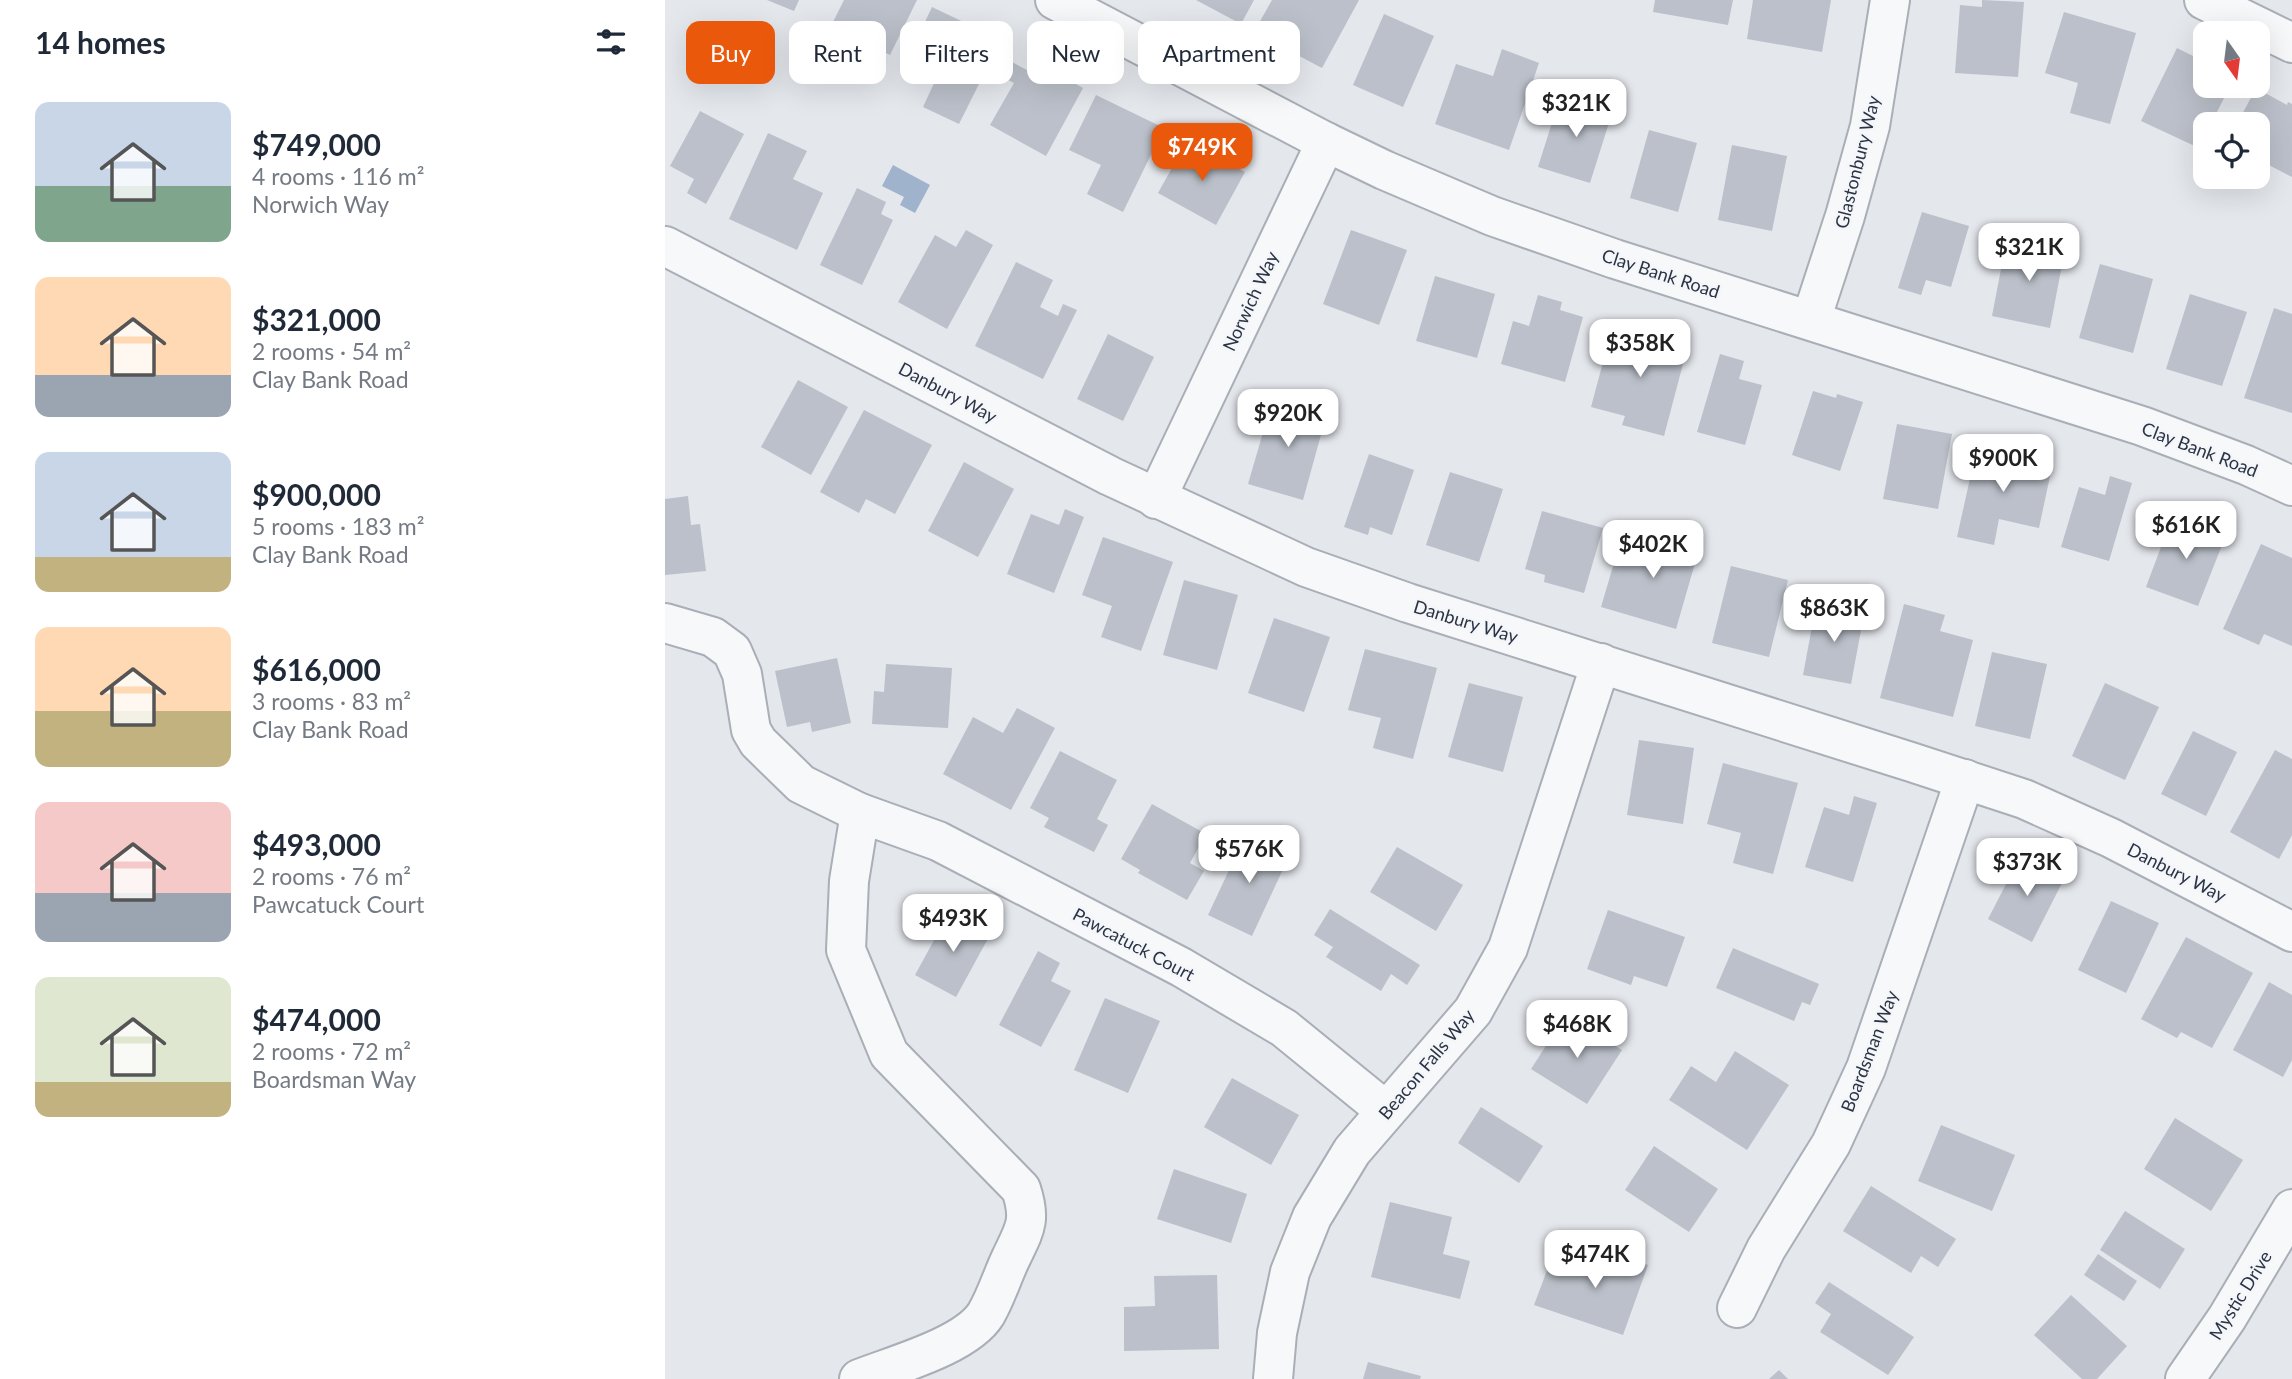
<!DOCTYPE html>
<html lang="en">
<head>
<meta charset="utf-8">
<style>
	:root { --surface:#fff; --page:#f6f6f7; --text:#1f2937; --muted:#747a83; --accent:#ea580c }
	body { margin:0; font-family:Lato,sans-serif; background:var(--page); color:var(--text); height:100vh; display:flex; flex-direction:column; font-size:26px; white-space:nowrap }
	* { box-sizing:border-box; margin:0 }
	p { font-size:23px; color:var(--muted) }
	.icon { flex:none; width:38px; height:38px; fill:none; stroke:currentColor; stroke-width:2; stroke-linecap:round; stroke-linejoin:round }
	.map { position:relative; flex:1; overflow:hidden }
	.drawer { display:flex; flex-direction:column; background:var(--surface); width:665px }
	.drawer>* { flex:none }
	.banner { position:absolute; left:21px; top:21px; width:665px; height:63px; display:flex; gap:14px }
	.needle { width:46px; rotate:166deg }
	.buttons { position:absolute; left:1528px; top:21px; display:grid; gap:14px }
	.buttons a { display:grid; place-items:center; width:77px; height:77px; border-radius:14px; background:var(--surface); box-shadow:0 7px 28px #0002; font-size:35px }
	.price { position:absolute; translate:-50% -60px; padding:0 16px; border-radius:14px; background:#fff; color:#222; font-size:23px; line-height:46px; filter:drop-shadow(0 2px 4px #0008) }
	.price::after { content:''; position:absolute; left:50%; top:42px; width:21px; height:16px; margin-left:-10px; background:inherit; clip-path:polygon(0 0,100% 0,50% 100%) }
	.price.active { background:var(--accent); color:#fff }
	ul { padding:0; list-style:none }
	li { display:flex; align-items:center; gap:21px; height:175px; padding:0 35px }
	li span { display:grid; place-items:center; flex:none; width:196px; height:140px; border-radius:14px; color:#555 }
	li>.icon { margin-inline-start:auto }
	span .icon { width:84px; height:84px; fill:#fffc; stroke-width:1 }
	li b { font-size:30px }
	h2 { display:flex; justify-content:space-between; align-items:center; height:84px; padding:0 35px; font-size:30px }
	.tag { padding:0 24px; border-radius:14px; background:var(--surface); box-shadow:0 7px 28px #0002; font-size:24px; line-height:63px }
	.tag.active { background:var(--accent); color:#fff }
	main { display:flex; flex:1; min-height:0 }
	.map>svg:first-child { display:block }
</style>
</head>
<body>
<main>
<section class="drawer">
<h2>14 homes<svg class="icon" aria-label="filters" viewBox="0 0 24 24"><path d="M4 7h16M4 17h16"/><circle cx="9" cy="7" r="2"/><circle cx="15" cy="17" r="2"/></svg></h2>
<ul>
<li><span style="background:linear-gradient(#c9d6e8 60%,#7fa58c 0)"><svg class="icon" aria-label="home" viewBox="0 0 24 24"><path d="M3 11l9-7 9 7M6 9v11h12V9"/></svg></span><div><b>$749,000</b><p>4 rooms · 116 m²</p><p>Norwich Way</p></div></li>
<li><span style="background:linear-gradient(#ffd9b3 70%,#9aa5b1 0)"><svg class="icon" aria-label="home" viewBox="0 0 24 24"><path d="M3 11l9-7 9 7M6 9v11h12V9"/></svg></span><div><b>$321,000</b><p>2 rooms · 54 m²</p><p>Clay Bank Road</p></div></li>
<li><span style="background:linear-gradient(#c9d6e8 75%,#c2b280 0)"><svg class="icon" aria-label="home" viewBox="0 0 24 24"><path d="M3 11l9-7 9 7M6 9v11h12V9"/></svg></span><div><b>$900,000</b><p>5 rooms · 183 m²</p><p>Clay Bank Road</p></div></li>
<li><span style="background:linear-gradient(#ffd9b3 60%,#c2b280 0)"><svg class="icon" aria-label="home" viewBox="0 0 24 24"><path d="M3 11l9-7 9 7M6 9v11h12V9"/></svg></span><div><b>$616,000</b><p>3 rooms · 83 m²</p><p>Clay Bank Road</p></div></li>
<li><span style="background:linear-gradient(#f6c9c9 65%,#9aa5b1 0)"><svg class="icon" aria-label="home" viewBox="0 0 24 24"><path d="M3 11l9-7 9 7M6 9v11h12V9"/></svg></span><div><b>$493,000</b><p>2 rooms · 76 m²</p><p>Pawcatuck Court</p></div></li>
<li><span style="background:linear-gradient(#dfe7d0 75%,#c2b280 0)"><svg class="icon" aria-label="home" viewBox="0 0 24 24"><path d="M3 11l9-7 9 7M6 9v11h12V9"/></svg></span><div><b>$474,000</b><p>2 rooms · 72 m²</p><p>Boardsman Way</p></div></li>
</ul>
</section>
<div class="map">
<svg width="1627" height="1379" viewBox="0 0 1627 1379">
	<rect width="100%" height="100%" fill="#e4e7ec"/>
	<polygon fill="#9fb4cc" points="228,165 265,185 250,213 235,205 239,197 217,186"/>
	<g fill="#bbc0ca">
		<polygon points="102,0 134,0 129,11"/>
		<polygon points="179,0 252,0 225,55 166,26"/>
		<polygon points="531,0 589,0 576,24"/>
		<polygon points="607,0 694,0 657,68 589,32"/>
		<polygon points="990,0 1068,0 1063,25 988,12"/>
		<polygon points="1088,0 1166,0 1157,52 1082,39"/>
		<polygon points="1317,0 1359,2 1353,77 1290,73 1295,5 1317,7"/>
		<polygon points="267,7 336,40 294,124 258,107 271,79 240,64"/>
		<polygon points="1399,12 1471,33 1445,124 1405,113 1413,83 1380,73"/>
		<polygon points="719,14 769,36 738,107 688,85"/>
		<polygon points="1512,48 1540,62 1540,86 1565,86 1546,124 1540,124 1540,137 1534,148 1476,121"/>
		<polygon points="837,49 874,63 844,150 770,124 791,64 828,76"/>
		<polygon points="343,60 375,77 380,67 418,88 381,156 325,125 349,83 334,75"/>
		<polygon points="1591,88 1622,105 1623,102 1627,104 1627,177 1598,162 1592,173 1592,124 1572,124"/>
		<polygon points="896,94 948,110 925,183 873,167"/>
		<polygon points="431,95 499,128 458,212 422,194 436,165 404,150"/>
		<polygon points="35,111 79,134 41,204 22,193 29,179 5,166"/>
		<polygon points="984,130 1032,143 1013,212 965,198"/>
		<polygon points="103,133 142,151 128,179 158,193 132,250 64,219"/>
		<polygon points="522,141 580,172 551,225 493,193"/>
		<polygon points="1067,145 1122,156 1107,231 1053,220"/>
		<polygon points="1561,177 1591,177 1584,189"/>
		<polygon points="192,188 221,202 216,214 228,220 197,285 155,265"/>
		<polygon points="1257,212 1304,226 1286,287 1261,280 1256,295 1233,288"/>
		<polygon points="301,230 328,245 282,329 233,302 270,235 291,247"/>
		<polygon points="686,230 742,250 714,325 658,304"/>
		<polygon points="1342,238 1400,249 1385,328 1327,316"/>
		<polygon points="351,262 388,280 375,307 393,316 398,304 412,310 378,379 310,346"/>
		<polygon points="1435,264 1488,279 1468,353 1414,338"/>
		<polygon points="770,276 830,294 812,358 751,341"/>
		<polygon points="1525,294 1582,312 1557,386 1501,369"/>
		<polygon points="873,295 897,302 895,310 918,317 900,382 836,364 848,321 864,326"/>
		<polygon points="1609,308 1627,314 1627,413 1579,398"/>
		<polygon points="948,325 1023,345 999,436 957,425 960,416 926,407"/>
		<polygon points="443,334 489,357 458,421 412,399"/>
		<polygon points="1055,354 1079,361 1074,379 1097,385 1080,445 1032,432"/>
		<polygon points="133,380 183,407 146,475 96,447"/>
		<polygon points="1148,391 1171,398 1172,394 1198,402 1175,471 1127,455"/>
		<polygon points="608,398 662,413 638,500 583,484"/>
		<polygon points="199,410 267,445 230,514 201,499 194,513 155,492"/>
		<polygon points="1232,424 1287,434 1273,509 1218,499"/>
		<polygon points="1312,447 1388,462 1374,528 1334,519 1329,545 1292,537"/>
		<polygon points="704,454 749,470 727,535 705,527 703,535 679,527"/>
		<polygon points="299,462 349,489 313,557 263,531"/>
		<polygon points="785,472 838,489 814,562 761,545"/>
		<polygon points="1445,476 1467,483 1444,561 1396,547 1414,487 1440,495"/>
		<polygon points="23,496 26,525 35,524 41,571 0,575 0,499"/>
		<polygon points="400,509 419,517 389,593 342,574 366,514 394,525"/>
		<polygon points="877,511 938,528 919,593 879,582 880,575 860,569"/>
		<polygon points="1508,515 1561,535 1533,606 1481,587"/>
		<polygon points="998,528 1037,539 1011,629 936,607 954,546 990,556"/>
		<polygon points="438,537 508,562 476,651 436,637 447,606 417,595"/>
		<polygon points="1596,544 1627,558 1627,646 1599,634 1594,645 1558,629"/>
		<polygon points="1066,566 1123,580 1104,657 1047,643"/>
		<polygon points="519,580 573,595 552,670 498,655"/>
		<polygon points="1239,604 1280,615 1275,631 1308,640 1288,717 1215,698"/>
		<polygon points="1151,605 1199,614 1186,684 1138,675"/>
		<polygon points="609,618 665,637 639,712 583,693"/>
		<polygon points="700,649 772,668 748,759 708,748 716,718 683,710"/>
		<polygon points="1327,652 1382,664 1365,739 1310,726"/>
		<polygon points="172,658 186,723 147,732 145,722 122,727 110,671"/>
		<polygon points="221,664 287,668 283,728 207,724 209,691 219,692"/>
		<polygon points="804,683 858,697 838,772 783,757"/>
		<polygon points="1440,683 1494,707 1460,780 1407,756"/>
		<polygon points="352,708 390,728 346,810 278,774 308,717 338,733"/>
		<polygon points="1528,731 1572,752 1541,816 1496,794"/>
		<polygon points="974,740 1029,748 1018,824 962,815"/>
		<polygon points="1610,750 1627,759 1627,835 1614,859 1565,832"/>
		<polygon points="395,751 452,780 432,819 443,825 429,852 379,827 384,818 365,808"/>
		<polygon points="1058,763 1133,783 1108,874 1068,863 1076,833 1042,824"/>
		<polygon points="1189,796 1212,803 1188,882 1140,867 1159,807 1184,815"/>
		<polygon points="487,804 541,834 525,863 539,871 522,900 473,873 475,870 456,859"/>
		<polygon points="581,834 625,854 587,936 543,915"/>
		<polygon points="732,847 798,885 771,931 705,892"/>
		<polygon points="1356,855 1400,877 1367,942 1323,919"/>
		<polygon points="1446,901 1494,923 1461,993 1413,970"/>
		<polygon points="665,909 755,965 742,985 726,974 716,991 661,957 668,947 649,935"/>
		<polygon points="943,910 1020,937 1002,987 969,976 966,985 922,969"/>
		<polygon points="285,911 326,933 291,997 250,975"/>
		<polygon points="1521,937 1588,973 1547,1048 1516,1032 1512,1038 1476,1019"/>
		<polygon points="1068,948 1154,984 1145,1005 1137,1002 1129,1021 1051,988"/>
		<polygon points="373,951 395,963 386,981 406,991 376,1047 334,1025"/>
		<polygon points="1604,982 1627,995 1627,1060 1618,1077 1568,1050"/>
		<polygon points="440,998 495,1021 463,1093 409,1070"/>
		<polygon points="901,1015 957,1050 922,1104 866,1069"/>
		<polygon points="1070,1051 1124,1085 1082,1150 1004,1100 1026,1066 1051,1082"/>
		<polygon points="567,1078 634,1115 606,1165 539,1127"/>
		<polygon points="816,1107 878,1146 854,1183 793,1143"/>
		<polygon points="1510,1118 1578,1160 1546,1211 1479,1169"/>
		<polygon points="1276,1125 1350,1155 1327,1211 1253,1181"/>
		<polygon points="989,1146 1053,1189 1024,1232 960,1190"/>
		<polygon points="509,1169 582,1194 566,1243 492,1219"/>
		<polygon points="1206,1186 1291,1239 1273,1267 1256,1256 1246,1273 1178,1231"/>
		<polygon points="725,1202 787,1217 778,1254 805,1261 795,1299 706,1277"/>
		<polygon points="1460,1211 1520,1249 1495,1289 1435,1250"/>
		<polygon points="922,1244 983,1265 958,1335 869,1305 884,1265 911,1274"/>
		<polygon points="1433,1254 1472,1281 1459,1301 1419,1275"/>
		<polygon points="552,1275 554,1349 459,1351 459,1307 490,1306 489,1276"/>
		<polygon points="1164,1282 1249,1337 1223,1375 1155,1332 1166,1314 1150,1303"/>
		<polygon points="1406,1295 1462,1346 1432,1379 1417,1379 1369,1335"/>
		<polygon points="703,1362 756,1376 755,1379 698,1379"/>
		<polygon points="1114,1370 1123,1379 1104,1379"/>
	</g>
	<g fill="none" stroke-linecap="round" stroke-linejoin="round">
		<defs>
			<g id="minor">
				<polyline points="390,0 661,142 719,170 827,216 950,259 1477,426 1581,465 1627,486"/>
				<polyline points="1539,0 1627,43"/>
				<polyline points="0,246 445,476 641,567 743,603 1246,762 1359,799 1446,838 1627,932"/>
				<polyline points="1146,320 1180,216 1205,126 1225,0"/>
				<polyline points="491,499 661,142"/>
				<path d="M0,623L48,637L67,651L77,674L86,730L93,742L136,784L195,813L184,881L181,950L224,1054L356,1189C367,1222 359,1230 345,1260C337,1277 331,1297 321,1314C301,1346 229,1365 194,1379"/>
				<polyline points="195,813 273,841 516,967 619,1028 721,1111"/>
				<polyline points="1072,1308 1101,1249 1166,1144 1201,1068 1300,779"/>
				<polyline points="608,1379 612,1333 625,1272 647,1217 687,1151 808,1011 843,948 936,663"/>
				<polyline points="1520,1379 1562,1318 1627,1209"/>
			</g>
		</defs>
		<use href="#minor" stroke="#a9aeb7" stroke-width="42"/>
		<use href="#minor" stroke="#f7f8fa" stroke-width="38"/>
	</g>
	<g text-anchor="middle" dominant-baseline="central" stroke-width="5" stroke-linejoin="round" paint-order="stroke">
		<g font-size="18" fill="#2b3445" stroke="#f4f6f9">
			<text transform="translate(1192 162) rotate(-76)">Glastonbury Way</text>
			<text transform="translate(996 273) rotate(18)">Clay Bank Road</text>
			<text transform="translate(585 301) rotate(-65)">Norwich Way</text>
			<text transform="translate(283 392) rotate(28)">Danbury Way</text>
			<text transform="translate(1535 449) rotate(21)">Clay Bank Road</text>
			<text transform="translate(801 621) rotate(17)">Danbury Way</text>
			<text transform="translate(1512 872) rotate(27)">Danbury Way</text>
			<text transform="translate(469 944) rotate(28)">Pawcatuck Court</text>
			<text transform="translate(1204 1051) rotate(-69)">Boardsman Way</text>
			<text transform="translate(761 1064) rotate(-50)">Beacon Falls Way</text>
			<text transform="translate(1575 1295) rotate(-58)">Mystic Drive</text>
		</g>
	</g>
</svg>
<div class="buttons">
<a><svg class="needle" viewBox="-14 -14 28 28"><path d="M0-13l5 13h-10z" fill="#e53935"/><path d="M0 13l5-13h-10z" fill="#747a83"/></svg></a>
<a><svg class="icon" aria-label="locate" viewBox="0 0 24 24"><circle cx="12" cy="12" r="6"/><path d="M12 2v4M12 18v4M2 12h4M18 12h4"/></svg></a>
</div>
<b class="price" style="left:911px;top:139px">$321K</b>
<b class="price active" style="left:537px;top:183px">$749K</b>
<b class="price" style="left:1364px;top:283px">$321K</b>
<b class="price" style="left:975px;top:379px">$358K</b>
<b class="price" style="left:623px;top:449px">$920K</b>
<b class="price" style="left:1338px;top:494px">$900K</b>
<b class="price" style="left:1521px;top:561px">$616K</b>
<b class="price" style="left:988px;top:580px">$402K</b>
<b class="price" style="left:1169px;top:644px">$863K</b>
<b class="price" style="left:584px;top:885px">$576K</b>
<b class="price" style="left:1362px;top:898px">$373K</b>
<b class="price" style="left:288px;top:954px">$493K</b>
<b class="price" style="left:912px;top:1060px">$468K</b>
<b class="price" style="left:930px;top:1290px">$474K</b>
<div class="banner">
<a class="tag active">Buy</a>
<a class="tag">Rent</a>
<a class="tag">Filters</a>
<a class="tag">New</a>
<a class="tag">Apartment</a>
</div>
</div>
</main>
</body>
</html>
